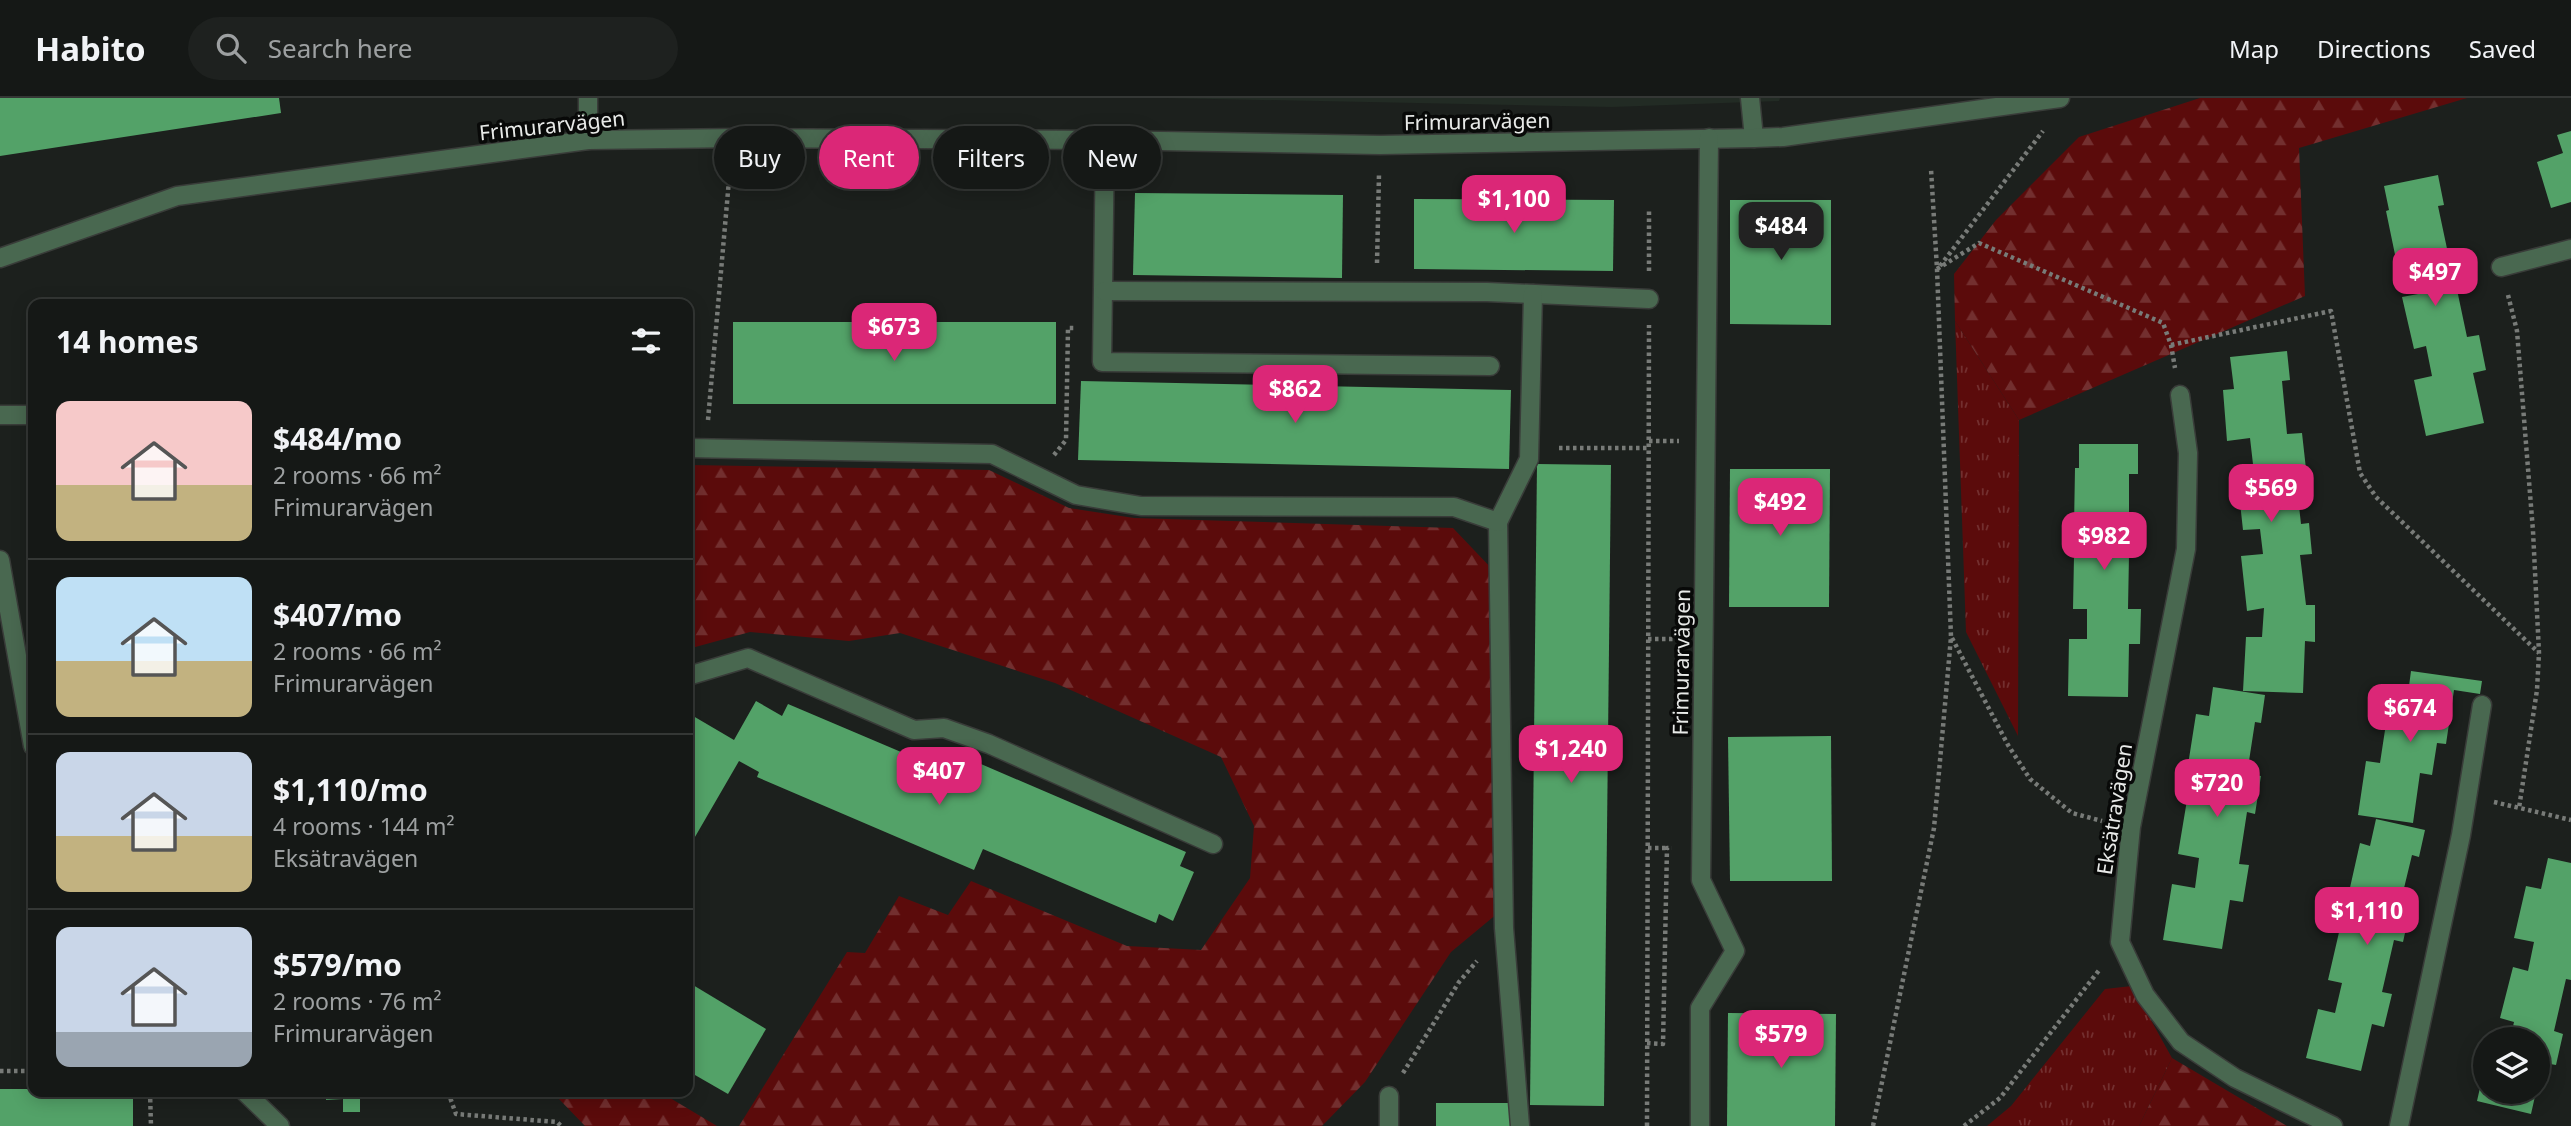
<!DOCTYPE html>
<html lang="en">
<head>
<meta charset="utf-8">
<style>
	:root { --surface:#151816; --page:#1e211f; --text:#f1f3f6; --muted:#9da0a1; --line:#343735; --accent:#db2777 }
	body { margin:0; font-family:"Noto Sans",sans-serif; background:var(--page); color:var(--text); height:100vh; display:flex; flex-direction:column; font-size:26px; white-space:nowrap }
	* { box-sizing:border-box; margin:0 }
	p { font-size:23px; color:var(--muted) }
	.icon { flex:none; width:38px; height:38px; fill:none; stroke:currentColor; stroke-width:2; stroke-linecap:round; stroke-linejoin:round }
	.map { position:relative; flex:1; overflow:hidden }
	.drawer { position:absolute; left:28px; top:201px; width:665px; height:798px; display:flex; flex-direction:column; background:var(--surface); border-radius:14px; box-shadow:0 4px 18px #0003,0 0 0 2px var(--line) }
	.drawer>* { flex:none }
	.top-card { position:absolute; left:714px; top:28px; width:665px; height:63px; display:flex; gap:14px }
	.tools { position:absolute; left:2473px; top:929px; display:grid; gap:14px }
	.tools a { display:grid; place-items:center; width:77px; height:77px; border-radius:50%; background:var(--surface); box-shadow:0 4px 18px #0003,0 0 0 2px var(--line); font-size:35px }
	.price { position:absolute; translate:-50% -60px; padding:0 16px; border-radius:14px; background:var(--accent); color:#fff; font-size:23px; line-height:46px; filter:drop-shadow(0 2px 4px #0008) }
	.price::after { content:''; position:absolute; left:50%; top:42px; width:21px; height:16px; margin-left:-10px; background:inherit; clip-path:polygon(0 0,100% 0,50% 100%) }
	.price.selected { background:#222; color:#fff }
	ul { padding:0; list-style:none }
	li { display:flex; align-items:center; gap:21px; height:175px; padding:0 28px }
	li+li { border-top:2px solid var(--line) }
	li span { display:grid; place-items:center; flex:none; width:196px; height:140px; border-radius:14px; color:#555 }
	li>.icon { margin-inline-start:auto }
	span .icon { width:84px; height:84px; fill:#fffc; stroke-width:1 }
	li b { font-size:30px }
	h2 { display:flex; justify-content:space-between; align-items:center; height:84px; padding:0 28px; font-size:30px }
	.chip { padding:0 24px; border-radius:32px; background:var(--surface); box-shadow:0 4px 18px #0003,0 0 0 2px var(--line); font-size:24px; line-height:63px }
	.chip.selected { background:var(--accent); color:#fff }
	header { display:flex; align-items:center; gap:42px; box-sizing:border-box; height:98px; padding:0 35px; background:var(--surface); border-bottom:2px solid var(--line) }
	header strong { font-size:33px }
	nav { display:flex; gap:38px; margin-inline-start:auto; font-size:24px }
	.search { width:490px; height:63px; background:var(--page); display:flex; align-items:center; gap:18px; box-sizing:border-box; padding:0 24px; border-radius:38px; color:var(--muted); font-size:26px }
	.map>svg:first-child { display:block }
</style>
</head>
<body>
<header>
<strong>Habito</strong>
<div class="search"><svg class="icon" aria-label="search" viewBox="0 0 24 24"><circle cx="10" cy="10" r="6"/><path d="M15 15l6 6"/></svg>Search here</div>
<nav><a>Map</a><a>Directions</a><a>Saved</a></nav>
</header>
<div class="map">
<svg width="2571" height="1028" viewBox="0 0 2571 1028">
	<defs>
		<pattern id="grass-tufts" width="24" height="20" patternUnits="userSpaceOnUse" patternTransform="scale(1.75)"><rect width="24" height="20" fill="#5b0b0b"/><path d="M3 7l-1-3M5 7V3M7 7l1-3M15 17l-1-3M17 17v-4M19 17l1-3" fill="none" stroke="#732f2f"/></pattern>
		<pattern id="forest-firs" width="22" height="20" patternUnits="userSpaceOnUse" patternTransform="scale(1.75)"><rect width="22" height="20" fill="#5b0b0b"/><path d="M5 1l3.5 6h-7zM16 11l3.5 6h-7z" fill="#732f2f"/></pattern>
	</defs>
	<rect width="100%" height="100%" fill="#1c201d"/>
	<polygon fill="#222b24" points="1165,0 1780,0 1779,3 1612,9"/>
	<g fill="url(#grass-tufts)">
		<polygon points="1955,223 2019,322 2018,638 1966,534"/>
		<polygon points="2132,888 2172,960 2139,1028 1987,1028 2011,1008 2105,891"/>
	</g>
	<g fill="url(#forest-firs)">
		<polygon points="2200,0 2467,0 2299,50 2305,198 2019,322 1955,223 1954,176 1996,122 2079,39"/>
		<polygon points="688,367 989,372 1069,410 1134,420 1453,430 1494,473 1498,815 1451,854 1365,984 1322,1028 739,1028 847,854 865,855 899,798 948,817 971,783 1127,848 1201,852 1250,780 1254,728 1221,659 1055,585 900,535 849,543 750,534 688,551"/>
		<polygon points="2172,960 2287,1028 2139,1028"/>
		<polygon points="471,994 660,994 717,1028 585,1028 559,1001 472,996"/>
	</g>
	<g fill="#53a268">
		<polygon points="0,0 279,0 281,15 0,58"/>
		<polygon points="2571,33 2571,104 2551,110 2537,64 2563,55 2557,37"/>
		<polygon points="2438,77 2444,107 2438,108 2449,160 2460,158 2466,185 2456,187 2467,239 2479,237 2486,272 2473,275 2484,325 2426,338 2414,282 2432,278 2426,248 2414,251 2402,199 2418,196 2412,168 2398,171 2386,113 2389,112 2384,88"/>
		<polygon points="1135,95 1343,97 1342,180 1133,177"/>
		<polygon points="1414,101 1614,102 1613,173 1414,171"/>
		<polygon points="1730,102 1831,102 1831,227 1730,226"/>
		<rect x="733" y="224" width="323" height="82"/>
		<polygon points="2287,253 2290,282 2282,283 2287,336 2302,335 2306,371 2295,372 2301,426 2309,425 2312,456 2300,457 2306,507 2315,507 2315,544 2305,543 2303,595 2243,593 2246,539 2262,539 2264,510 2247,513 2241,458 2263,456 2260,431 2243,432 2237,377 2254,375 2250,340 2227,343 2223,292 2234,291 2230,259"/>
		<polygon points="1081,283 1511,292 1509,371 1078,362"/>
		<polygon points="2079,346 2138,346 2138,376 2129,376 2129,430 2138,430 2138,458 2129,457 2128,511 2141,511 2140,546 2129,546 2128,599 2068,598 2069,541 2087,541 2087,511 2073,511 2074,458 2089,458 2089,430 2074,429 2075,370 2079,370"/>
		<polygon points="1537,366 1611,367 1604,1008 1530,1007"/>
		<polygon points="1730,371 1830,371 1829,509 1729,509"/>
		<polygon points="2411,573 2482,583 2480,596 2454,592 2446,646 2437,645 2432,677 2420,675 2413,725 2358,717 2366,663 2380,665 2392,586 2409,588"/>
		<polygon points="2213,589 2265,597 2261,625 2255,624 2247,676 2261,678 2255,716 2247,714 2239,766 2249,767 2243,804 2230,802 2222,851 2163,842 2172,786 2195,790 2199,760 2178,756 2187,702 2200,704 2205,669 2188,667 2196,616 2209,618"/>
		<polygon points="756,603 782,618 788,606 960,679 967,660 1186,754 1180,768 1194,774 1173,823 1159,816 1156,825 983,751 974,772 757,679 759,674 739,663 688,751 688,615 734,642"/>
		<polygon points="1831,638 1832,783 1730,783 1728,639"/>
		<polygon points="2376,721 2425,732 2419,759 2412,757 2398,815 2409,817 2403,844 2394,842 2382,894 2392,896 2384,929 2372,926 2361,973 2306,960 2318,911 2335,915 2342,885 2328,882 2340,830 2355,834 2361,806 2347,803 2360,745 2370,748"/>
		<polygon points="2548,760 2571,765 2571,882 2566,881 2554,933 2563,936 2556,967 2544,965 2539,985 2538,942 2510,942 2514,924 2500,920 2513,869 2528,873 2534,844 2514,840 2526,788 2541,791"/>
		<polygon points="688,884 766,931 728,996 688,973"/>
		<polygon points="1728,915 1836,916 1835,1028 1727,1028"/>
		<polygon points="2484,972 2485,994 2536,994 2531,1016 2477,1003"/>
		<polygon points="0,991 33,991 33,994 133,994 133,1028 0,1028"/>
		<polygon points="326,994 383,994 383,1001 360,1001 360,1014 343,1014 343,1001 326,1002"/>
		<rect x="1436" y="1005" width="78" height="23"/>
	</g>
	<g fill="none" stroke-linecap="round" stroke-linejoin="round">
		<defs>
			<g id="lane">
				<polyline points="1750,0 1754,40"/>
				<polyline points="1105,42 1102,264 1490,268"/>
				<polyline points="1104,193 1487,194 1649,201"/>
				<polyline points="1498,424 1504,830 1520,1028"/>
				<polyline points="688,578 748,560 914,632 944,630 989,646 1213,746"/>
				<polyline points="1389,998 1389,1028"/>
			</g>
			<g id="street">
				<polyline points="588,42 588,0"/>
				<polyline points="0,160 177,98 588,42 738,40 1105,42 1380,47 1754,40 1783,39 2060,0"/>
				<polyline points="2501,169 2571,151"/>
				<polyline points="2180,297 2188,355 2186,451 2131,729 2120,844 2145,897 2181,944 2235,980 2333,1028"/>
				<polyline points="0,317 33,317"/>
				<polyline points="688,350 992,356 1076,397 1141,408 1454,409 1498,424 1529,361 1533,196"/>
				<polyline points="0,462 33,648"/>
				<polyline points="245,994 280,1028"/>
				<polyline points="1700,1028 1700,910 1735,853 1701,782 1709,40"/>
				<polyline points="2399,1028 2461,737 2482,607"/>
			</g>
		</defs>
		<use href="#lane" stroke="#393c39" stroke-width="21"/>
		<use href="#street" stroke="#393c39" stroke-width="21"/>
		<g stroke="#787b78" stroke-width="4.5" stroke-dasharray="3.5 3.5" stroke-linecap="butt">
			<polyline points="1377,165 1379,76"/>
			<polyline points="1940,168 2043,33"/>
			<polyline points="1937,171 1979,145 2163,225 2171,247 2175,270"/>
			<polyline points="1649,173 1649,112"/>
			<polyline points="2508,197 2517,233 2533,433 2539,555 2537,592 2519,710"/>
			<polyline points="2171,247 2331,213 2360,375 2376,399 2539,555"/>
			<polyline points="708,322 729,82"/>
			<polyline points="1649,343 1679,343"/>
			<polyline points="1559,350 1649,350"/>
			<polyline points="1054,357 1066,342 1068,230 1075,230"/>
			<polyline points="1952,540 2008,647 2030,681 2072,715 2102,723"/>
			<polyline points="1648,541 1675,541"/>
			<polyline points="2494,704 2571,722"/>
			<polyline points="1648,750 1667,750"/>
			<polyline points="1647,945 1663,946 1667,750 1672,750"/>
			<polyline points="0,973 33,973"/>
			<polyline points="1403,975 1459,884 1477,863"/>
			<polyline points="150,994 151,1028"/>
			<polyline points="448,994 456,1016 557,1024 561,1028"/>
			<polyline points="1647,1028 1649,227"/>
			<polyline points="1873,1028 1934,730 1951,539 1937,171 1931,71"/>
			<polyline points="1964,1028 2000,1000 2100,871"/>
		</g>
		<use href="#lane" stroke="#496850" stroke-width="18"/>
		<use href="#street" stroke="#496850" stroke-width="18"/>
	</g>
	<g text-anchor="middle" dominant-baseline="central" stroke-width="7" stroke-linejoin="round" paint-order="stroke">
		<g font-size="21" fill="#e8eae8" stroke="#080908">
			<text transform="translate(1477 23) rotate(-1)">Frimurarvägen</text>
			<text transform="translate(552 27) rotate(-6)">Frimurarvägen</text>
			<text transform="translate(1681 564) rotate(-89)">Frimurarvägen</text>
			<text transform="translate(2114 711) rotate(-81)">Eksätravägen</text>
		</g>
	</g>
</svg>
<div class="tools">
<a><svg class="icon" aria-label="layers" viewBox="0 0 24 24"><path d="M12 4l9 5-9 5-9-5zM3 14l9 5 9-5"/></svg></a>
</div>
<b class="price" style="left:1514px;top:137px">$1,100</b>
<b class="price selected" style="left:1781px;top:164px">$484</b>
<b class="price" style="left:2435px;top:210px">$497</b>
<b class="price" style="left:894px;top:265px">$673</b>
<b class="price" style="left:1295px;top:327px">$862</b>
<b class="price" style="left:2271px;top:426px">$569</b>
<b class="price" style="left:1780px;top:440px">$492</b>
<b class="price" style="left:2104px;top:474px">$982</b>
<b class="price" style="left:2410px;top:646px">$674</b>
<b class="price" style="left:1571px;top:687px">$1,240</b>
<b class="price" style="left:939px;top:709px">$407</b>
<b class="price" style="left:2217px;top:721px">$720</b>
<b class="price" style="left:2367px;top:849px">$1,110</b>
<b class="price" style="left:1781px;top:972px">$579</b>
<div class="top-card">
<a class="chip">Buy</a>
<a class="chip selected">Rent</a>
<a class="chip">Filters</a>
<a class="chip">New</a>
</div>
<section class="drawer">
<h2>14 homes<svg class="icon" aria-label="filters" viewBox="0 0 24 24"><path d="M4 7h16M4 17h16"/><circle cx="9" cy="7" r="2"/><circle cx="15" cy="17" r="2"/></svg></h2>
<ul>
<li><span style="background:linear-gradient(#f6c9c9 60%,#c2b280 0)"><svg class="icon" aria-label="home" viewBox="0 0 24 24"><path d="M3 11l9-7 9 7M6 9v11h12V9"/></svg></span><div><b>$484/mo</b><p>2 rooms · 66 m²</p><p>Frimurarvägen</p></div></li>
<li><span style="background:linear-gradient(#bfe0f5 60%,#c2b280 0)"><svg class="icon" aria-label="home" viewBox="0 0 24 24"><path d="M3 11l9-7 9 7M6 9v11h12V9"/></svg></span><div><b>$407/mo</b><p>2 rooms · 66 m²</p><p>Frimurarvägen</p></div></li>
<li><span style="background:linear-gradient(#c9d6e8 60%,#c2b280 0)"><svg class="icon" aria-label="home" viewBox="0 0 24 24"><path d="M3 11l9-7 9 7M6 9v11h12V9"/></svg></span><div><b>$1,110/mo</b><p>4 rooms · 144 m²</p><p>Eksätravägen</p></div></li>
<li><span style="background:linear-gradient(#c9d6e8 75%,#9aa5b1 0)"><svg class="icon" aria-label="home" viewBox="0 0 24 24"><path d="M3 11l9-7 9 7M6 9v11h12V9"/></svg></span><div><b>$579/mo</b><p>2 rooms · 76 m²</p><p>Frimurarvägen</p></div></li>
</ul>
</section>
</div>
</body>
</html>
